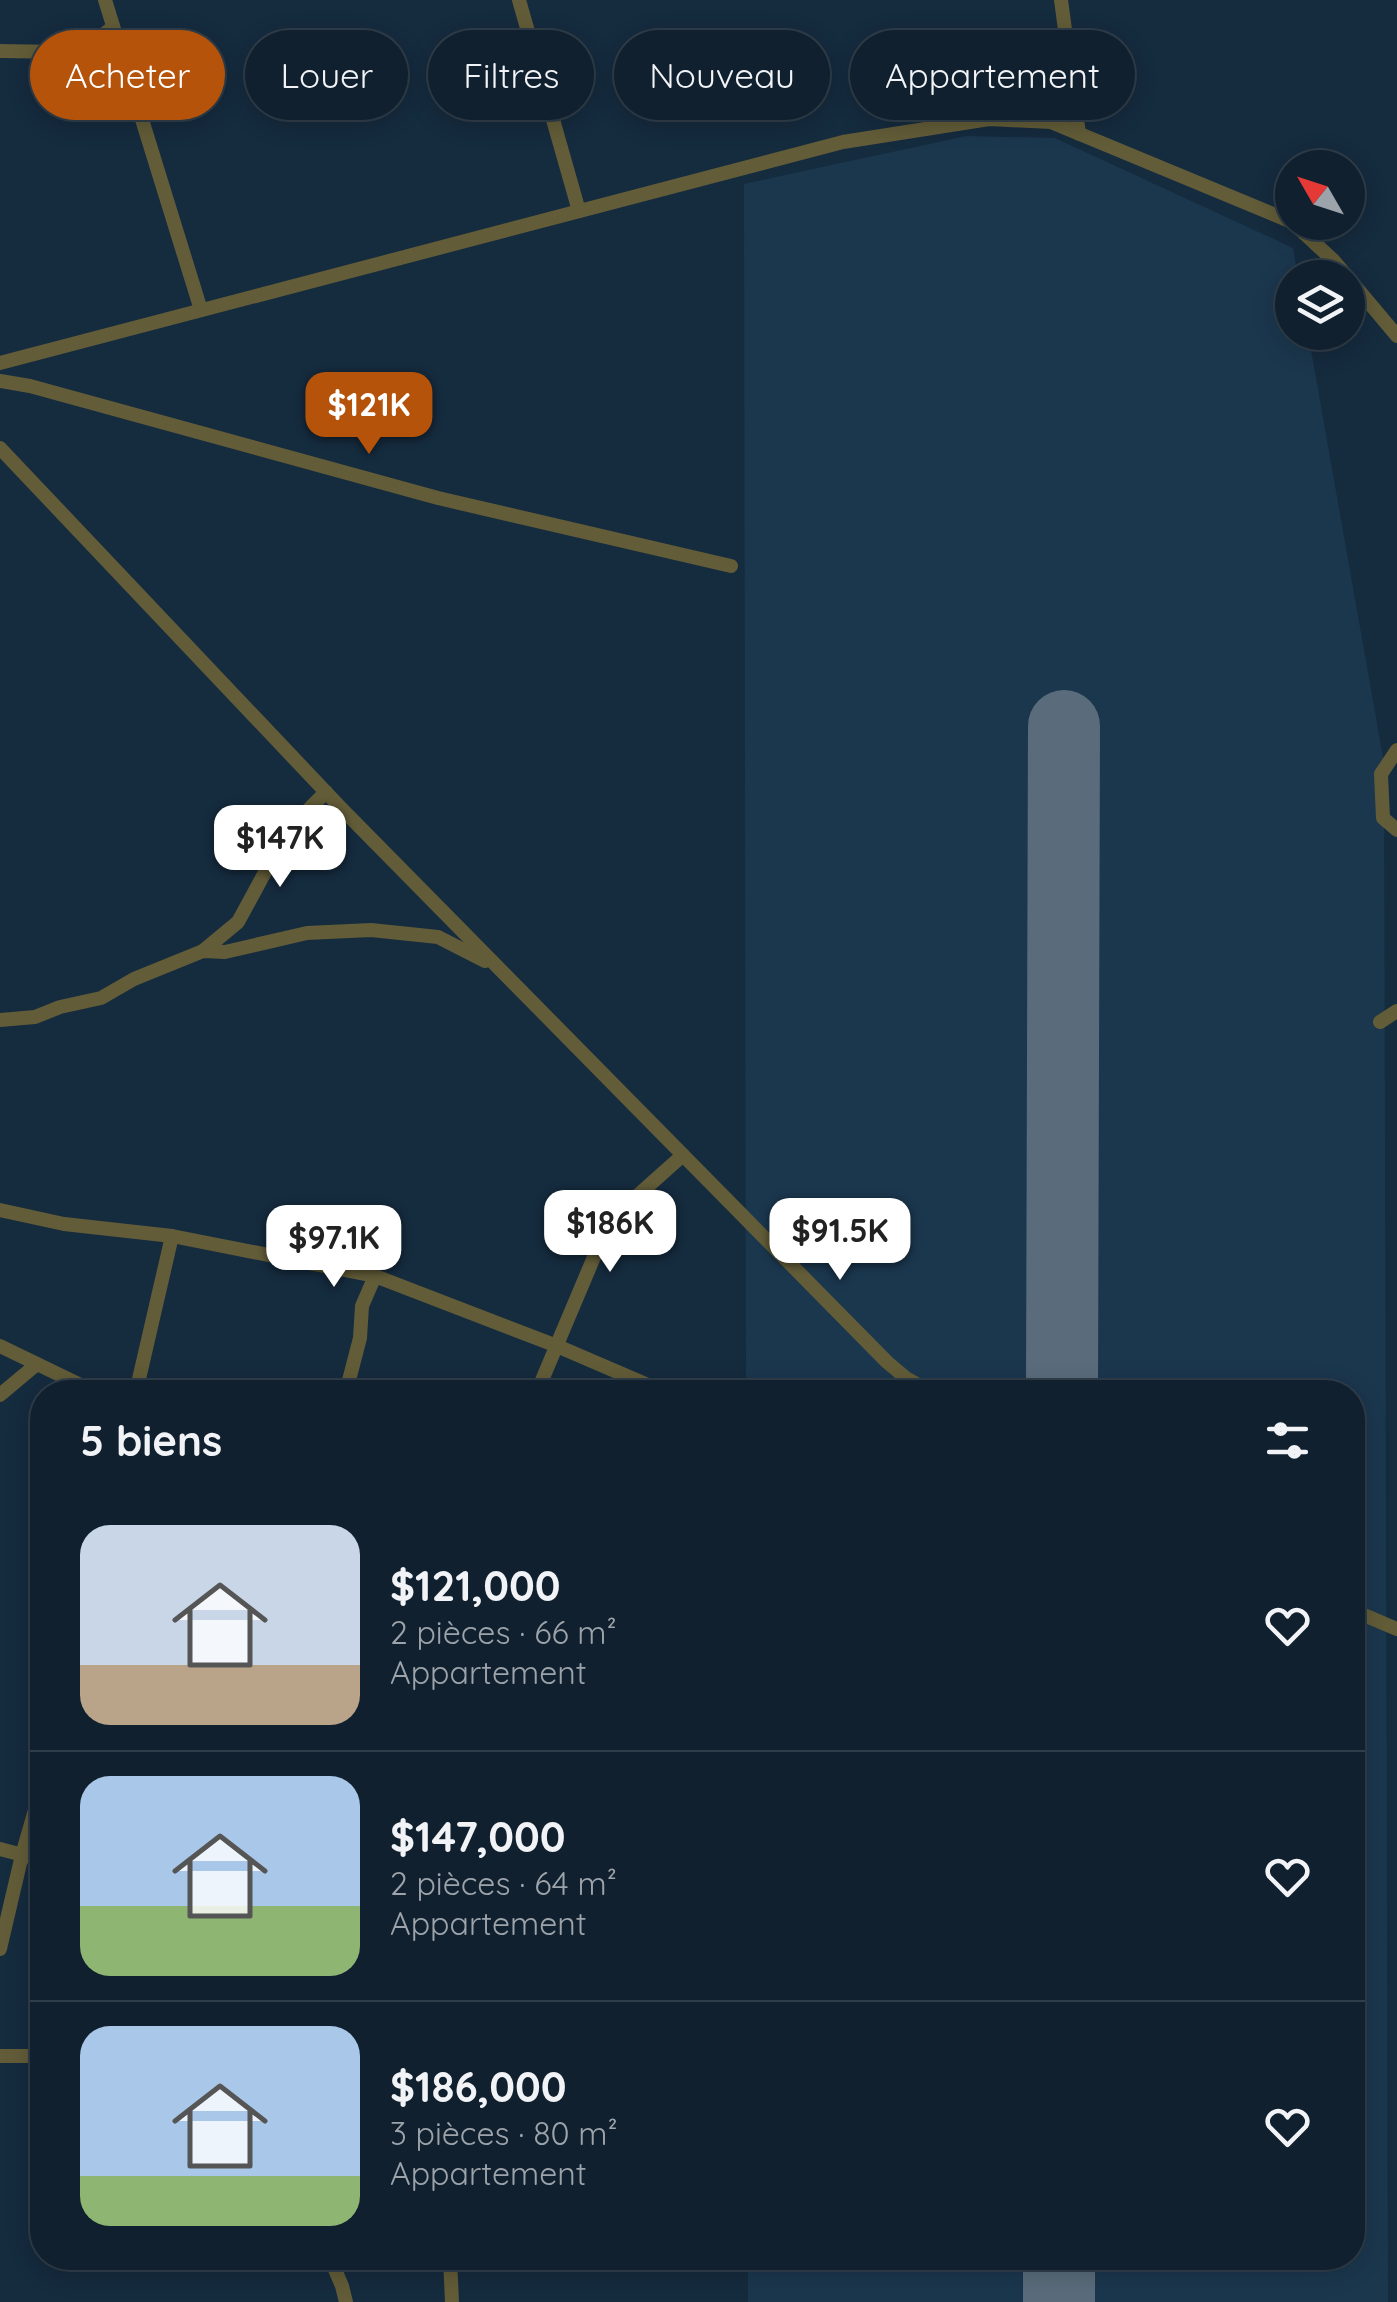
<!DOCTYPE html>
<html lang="fr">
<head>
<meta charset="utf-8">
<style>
	:root { --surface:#10202e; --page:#192836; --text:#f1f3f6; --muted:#9ca3aa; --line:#303e4a; --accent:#b45309 }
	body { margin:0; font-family:Quicksand,sans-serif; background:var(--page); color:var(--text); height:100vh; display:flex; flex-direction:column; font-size:38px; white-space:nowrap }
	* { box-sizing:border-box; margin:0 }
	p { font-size:32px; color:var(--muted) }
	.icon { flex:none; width:55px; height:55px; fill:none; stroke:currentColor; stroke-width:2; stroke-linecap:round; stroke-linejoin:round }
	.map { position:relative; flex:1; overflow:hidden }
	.side { position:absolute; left:30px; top:1380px; width:1335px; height:890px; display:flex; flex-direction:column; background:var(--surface); border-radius:40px; box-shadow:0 5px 25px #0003,0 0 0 2px var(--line) }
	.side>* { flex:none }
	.guide { position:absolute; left:30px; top:30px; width:1338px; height:90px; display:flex; gap:20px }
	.needle { width:65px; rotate:309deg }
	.controls { position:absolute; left:1275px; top:150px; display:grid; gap:20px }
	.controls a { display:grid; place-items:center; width:90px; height:90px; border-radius:50%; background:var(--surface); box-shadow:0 5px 25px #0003,0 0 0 2px var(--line); font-size:50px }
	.price { position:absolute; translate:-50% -85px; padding:0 22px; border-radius:20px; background:#fff; color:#222; font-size:32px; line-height:65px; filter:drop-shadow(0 2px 5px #0008) }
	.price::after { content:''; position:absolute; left:50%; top:60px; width:30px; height:22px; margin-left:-15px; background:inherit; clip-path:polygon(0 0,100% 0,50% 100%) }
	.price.on { background:var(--accent); color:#fff }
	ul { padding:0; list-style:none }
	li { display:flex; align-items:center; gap:30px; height:250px; padding:0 50px }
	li+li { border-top:2px solid var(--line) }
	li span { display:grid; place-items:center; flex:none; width:280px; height:200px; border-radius:30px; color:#555 }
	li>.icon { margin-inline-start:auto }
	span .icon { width:120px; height:120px; fill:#fffc; stroke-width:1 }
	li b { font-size:42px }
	h2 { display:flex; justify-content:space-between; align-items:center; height:120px; padding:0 50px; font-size:42px }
	.tag { padding:0 35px; border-radius:45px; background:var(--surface); box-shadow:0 5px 25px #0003,0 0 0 2px var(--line); font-size:35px; line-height:90px }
	.tag.on { background:var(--accent); color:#fff }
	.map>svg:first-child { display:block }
</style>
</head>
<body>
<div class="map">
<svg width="1397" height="2302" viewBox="0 0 1397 2302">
	<rect width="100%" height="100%" fill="#152b3e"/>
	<polygon fill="#1b374e" points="966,136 1055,138 1293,248 1298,277 1292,278 1292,332 1308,333 1384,763 1388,2302 748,2302 748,2258 1352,2258 1352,1392 746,1392 744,184"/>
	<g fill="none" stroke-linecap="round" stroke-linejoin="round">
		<g stroke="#5a6c7c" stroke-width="72">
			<polyline points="1062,1392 1064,726"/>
			<polyline points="1059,2302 1059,2258"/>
		</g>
		<g stroke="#625c38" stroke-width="14">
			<polyline points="105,0 201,310"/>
			<polyline points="519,0 579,211"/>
			<polyline points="1061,0 1079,134"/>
			<polyline points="0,51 61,52 88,47 113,27"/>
			<polyline points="0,363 843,142 989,119 1051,122 1292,222 1334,261 1397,336"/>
			<polyline points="0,381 30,386 438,498 731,566"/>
			<polyline points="0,448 340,807 887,1362 906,1378 931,1392"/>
			<polyline points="1397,750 1381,774 1383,818 1397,830"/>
			<polyline points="203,951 238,922 270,863 309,809 326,792"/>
			<polyline points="0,1020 35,1017 60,1007 101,998 134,979 203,951 225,952 307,933 371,930 438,937 485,961"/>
			<polyline points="1380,1022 1397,1011"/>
			<polyline points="0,1210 64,1224 172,1236 375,1276 557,1346 664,1392"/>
			<polyline points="0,1346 95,1392"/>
			<polyline points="136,1392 172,1236"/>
			<polyline points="346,1392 360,1338 362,1306 375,1276"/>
			<polyline points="537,1392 594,1257 627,1205 683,1155"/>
			<polyline points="0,1395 37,1364"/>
			<polyline points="1352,1610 1397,1629"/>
			<polyline points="0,1849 42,1860"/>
			<polyline points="0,1949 22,1855 42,1786"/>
			<polyline points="0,2056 42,2056"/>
			<polyline points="330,2258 342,2286 346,2302"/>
			<polyline points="450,2258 452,2302"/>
		</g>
	</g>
</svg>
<div class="controls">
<a><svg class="needle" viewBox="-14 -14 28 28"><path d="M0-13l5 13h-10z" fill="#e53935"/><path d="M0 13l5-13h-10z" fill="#9ca3aa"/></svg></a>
<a><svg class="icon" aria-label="layers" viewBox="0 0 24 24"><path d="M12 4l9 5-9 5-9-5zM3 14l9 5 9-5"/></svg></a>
</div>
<b class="price on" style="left:369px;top:457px">$121K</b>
<b class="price" style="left:280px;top:890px">$147K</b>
<b class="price" style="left:610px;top:1275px">$186K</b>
<b class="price" style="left:840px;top:1283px">$91.5K</b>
<b class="price" style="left:334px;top:1290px">$97.1K</b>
<div class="guide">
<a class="tag on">Acheter</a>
<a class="tag">Louer</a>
<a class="tag">Filtres</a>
<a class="tag">Nouveau</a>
<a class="tag">Appartement</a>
</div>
<section class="side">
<h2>5 biens<svg class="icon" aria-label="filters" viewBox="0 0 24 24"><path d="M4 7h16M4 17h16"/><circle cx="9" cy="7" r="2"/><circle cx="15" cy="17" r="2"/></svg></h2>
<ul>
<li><span style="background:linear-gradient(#c9d6e8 70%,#b9a48a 0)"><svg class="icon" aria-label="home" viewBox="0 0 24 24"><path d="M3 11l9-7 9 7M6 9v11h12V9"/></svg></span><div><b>$121,000</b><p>2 pièces · 66 m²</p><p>Appartement</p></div><svg class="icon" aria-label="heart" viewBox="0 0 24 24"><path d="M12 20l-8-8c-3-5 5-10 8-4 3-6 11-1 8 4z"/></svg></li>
<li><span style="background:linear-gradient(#a9c7e8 65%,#8fb573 0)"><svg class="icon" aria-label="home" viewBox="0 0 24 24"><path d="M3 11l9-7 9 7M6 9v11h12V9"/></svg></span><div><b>$147,000</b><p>2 pièces · 64 m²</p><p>Appartement</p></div><svg class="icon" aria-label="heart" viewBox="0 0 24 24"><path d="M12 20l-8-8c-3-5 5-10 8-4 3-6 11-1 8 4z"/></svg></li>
<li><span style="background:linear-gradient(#a9c7e8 75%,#8fb573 0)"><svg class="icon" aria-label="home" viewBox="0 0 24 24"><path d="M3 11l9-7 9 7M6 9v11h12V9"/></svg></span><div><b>$186,000</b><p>3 pièces · 80 m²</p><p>Appartement</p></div><svg class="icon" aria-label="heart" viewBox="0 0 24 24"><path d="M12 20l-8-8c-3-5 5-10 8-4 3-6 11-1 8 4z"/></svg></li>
</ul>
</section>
</div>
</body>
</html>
